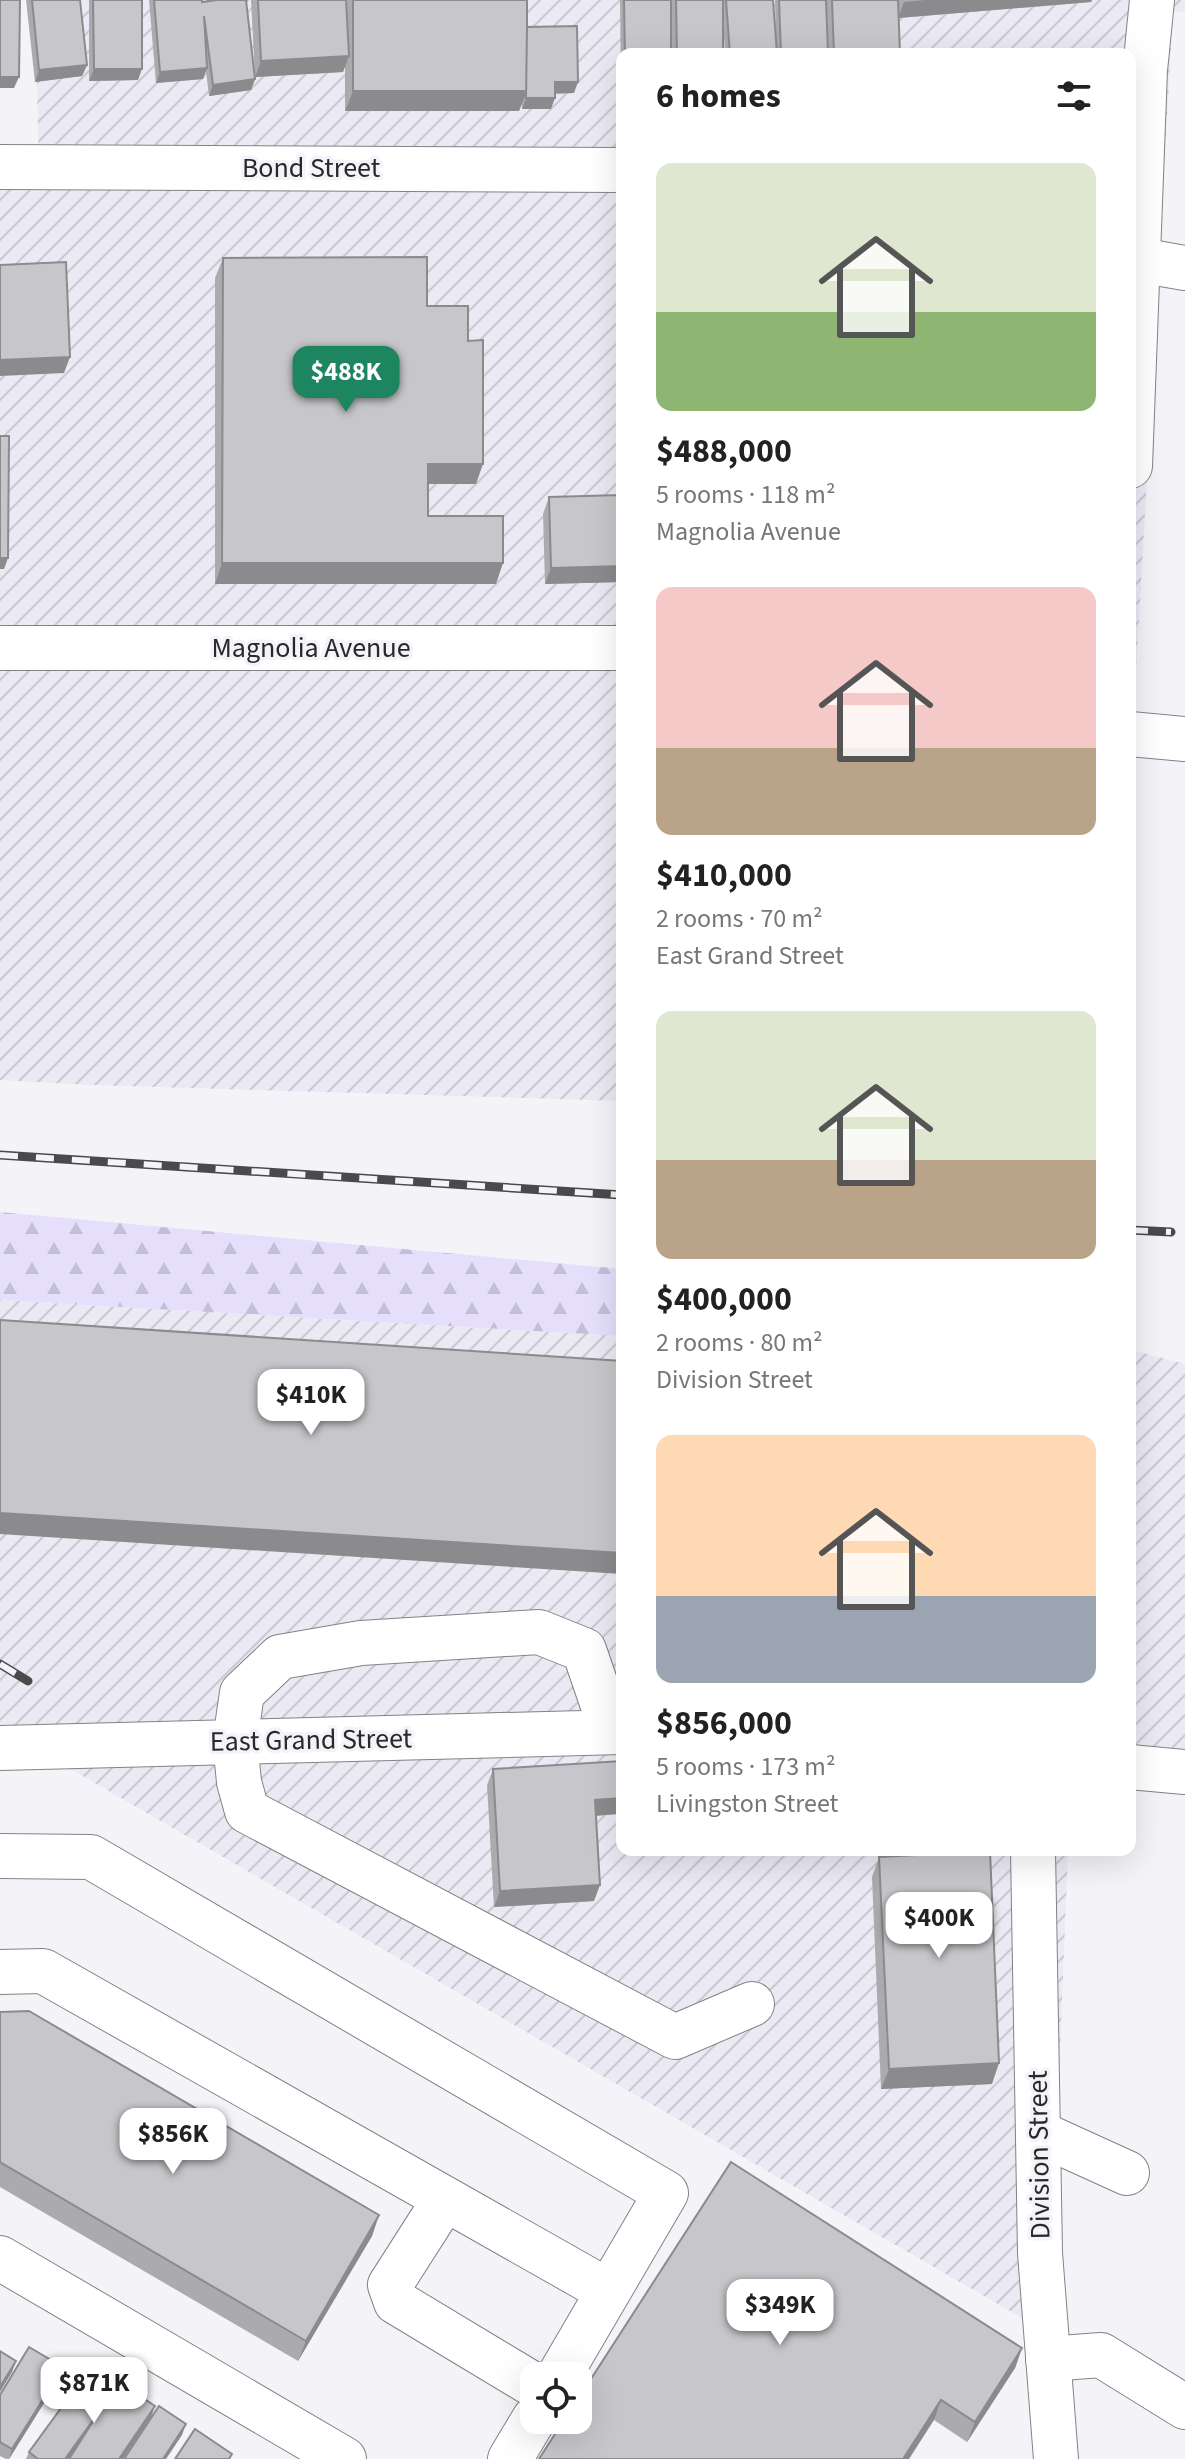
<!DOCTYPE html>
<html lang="en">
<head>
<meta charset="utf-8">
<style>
	:root { --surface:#fff; --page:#f6f6f6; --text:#222; --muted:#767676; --accent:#1e8561 }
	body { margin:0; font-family:"Source Sans 3",sans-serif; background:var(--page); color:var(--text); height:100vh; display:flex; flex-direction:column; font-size:30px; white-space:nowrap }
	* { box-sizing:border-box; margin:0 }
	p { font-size:26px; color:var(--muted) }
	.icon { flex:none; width:44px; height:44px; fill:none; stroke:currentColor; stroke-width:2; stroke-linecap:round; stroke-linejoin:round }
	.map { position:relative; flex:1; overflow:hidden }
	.side { position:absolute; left:616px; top:48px; width:520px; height:1808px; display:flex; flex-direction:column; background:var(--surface); border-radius:16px; box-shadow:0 8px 32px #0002 }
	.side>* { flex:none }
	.controls { position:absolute; left:520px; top:2362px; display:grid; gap:16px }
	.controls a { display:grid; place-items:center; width:72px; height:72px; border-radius:16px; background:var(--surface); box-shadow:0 8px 32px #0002; font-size:40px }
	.price { position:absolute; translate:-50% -68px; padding:0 18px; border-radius:16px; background:#fff; color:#222; font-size:26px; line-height:52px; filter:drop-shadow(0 2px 4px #0008) }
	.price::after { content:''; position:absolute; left:50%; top:48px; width:24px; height:18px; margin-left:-12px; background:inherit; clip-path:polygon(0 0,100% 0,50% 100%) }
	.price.current { background:var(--accent); color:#fff }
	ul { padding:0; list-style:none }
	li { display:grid; align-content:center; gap:16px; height:424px; padding:0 40px }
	li span { display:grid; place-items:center; height:248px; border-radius:16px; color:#555 }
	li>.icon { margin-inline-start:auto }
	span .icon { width:144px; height:144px; fill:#fffc; stroke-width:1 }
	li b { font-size:34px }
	h2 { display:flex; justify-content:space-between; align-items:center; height:96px; padding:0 40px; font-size:34px }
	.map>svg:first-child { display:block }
</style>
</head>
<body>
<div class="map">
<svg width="1185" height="2459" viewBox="0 0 1185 2459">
	<defs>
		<pattern id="industrial-furrows" width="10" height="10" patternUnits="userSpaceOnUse" patternTransform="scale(2)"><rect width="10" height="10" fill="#ebe9f4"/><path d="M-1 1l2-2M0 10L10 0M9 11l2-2" fill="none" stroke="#cac8d1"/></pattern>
		<pattern id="forest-firs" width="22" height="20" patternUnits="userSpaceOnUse" patternTransform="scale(2)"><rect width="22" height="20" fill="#e5dffc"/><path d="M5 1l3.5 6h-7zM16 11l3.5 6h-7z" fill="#c4bfd8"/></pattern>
	</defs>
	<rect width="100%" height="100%" fill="#f4f4f8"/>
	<g fill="url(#industrial-furrows)">
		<polygon points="35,0 1185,0 1185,12 1173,12 1130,780 1130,54 622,54 622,1101 92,1085 0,1080 0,172 39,172"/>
		<polygon points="0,1300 622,1336 622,1850 1068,1850 1055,2180 1062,2341 15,1737 0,1737"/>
		<polygon points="1130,1352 1140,1352 1185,1364 1185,1767 1130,1761"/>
	</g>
	<polygon fill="url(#forest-firs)" points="0,1212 622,1269 622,1336 0,1300"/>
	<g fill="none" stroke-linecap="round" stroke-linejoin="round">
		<defs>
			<g id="minor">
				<polyline points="0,167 622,170"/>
				<polyline points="1139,260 1185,268"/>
				<polyline points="1130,466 1145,70 1152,0"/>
				<polyline points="0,648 622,648"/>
				<polyline points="1130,734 1185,739"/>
				<polyline points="612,1732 584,1650 539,1632 361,1643 280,1657 242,1693 235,1741 239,1782 247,1811 675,2037 752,2004"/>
				<polyline points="0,1748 622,1732"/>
				<polyline points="1130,1767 1185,1772"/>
				<polyline points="1033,1850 1040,2253 1056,2459"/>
				<polyline points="0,1856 91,1857 666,2193 559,2376"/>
				<polyline points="0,1972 43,1971 608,2291"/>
				<polyline points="1039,2133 1127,2173"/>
				<polyline points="445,2199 390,2285 396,2302 534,2385"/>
				<polyline points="0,2258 344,2459"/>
				<polyline points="1048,2359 1101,2355 1185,2407"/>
				<polyline points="510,2459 534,2419"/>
			</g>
		</defs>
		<use href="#minor" stroke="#838286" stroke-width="46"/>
		<use href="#minor" stroke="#fff" stroke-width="44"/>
		<defs>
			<g id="rail">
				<polyline points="0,1155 622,1195"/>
				<polyline points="1130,1230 1171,1232"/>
				<polyline points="0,1664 28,1681"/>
			</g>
		</defs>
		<use href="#rail" stroke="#4a494b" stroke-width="9"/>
		<use href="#rail" stroke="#f4f4f8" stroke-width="6" stroke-dasharray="18" stroke-linecap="butt"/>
	</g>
	<g fill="#ababaf">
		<polygon points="26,0 80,0 87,65 82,76 35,82"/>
		<polygon points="89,0 142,0 138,80 89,81"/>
		<polygon points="149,0 202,0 202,2 208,0 249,0 246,4 255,79 251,90 209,96 206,71 203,79 156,83"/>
		<polygon points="251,0 527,0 527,27 574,93 555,93 551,109 522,109 522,104 519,111 345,111 345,66 343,72 255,77"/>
		<polygon points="620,0 671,0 671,54 622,54 622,85 621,85"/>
		<polygon points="672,0 773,0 776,45 775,0 1092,0 1091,2 898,18 900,54 725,54 723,21 723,54 672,54"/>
		<polygon points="223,258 427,306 468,341 476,484 428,484 428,516 496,584 215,584 215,278"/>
		<polygon points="622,495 622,582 545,584 543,514 549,497"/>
		<polygon points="622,921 622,985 620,927"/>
		<polygon points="622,1761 622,1803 618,1814 596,1816 594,1901 494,1907 487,1785 493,1769"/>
		<polygon points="879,1857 992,2084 881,2089 872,1877"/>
		<polygon points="0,2012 379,2215 372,2236 298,2361 0,2187"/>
		<polygon points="1022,2348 1015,2368 967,2442 934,2420 539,2459"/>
		<polygon points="59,2379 9,2459 6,2459 0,2456 0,2395"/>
		<polygon points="110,2398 155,2406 151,2417 69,2459 26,2459 29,2452"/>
	</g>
	<g fill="#8b8b8e">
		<polygon points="925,0 1092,0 1091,2 898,18 904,2"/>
		<polygon points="349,56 343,72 255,77 261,61"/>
		<polygon points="87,65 82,76 35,82 39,70"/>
		<polygon points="207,68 203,79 156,83 160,72"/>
		<polygon points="94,69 142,69 138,80 89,81"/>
		<polygon points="0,77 19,77 14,88 0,88"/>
		<polygon points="255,79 251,90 209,96 213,85"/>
		<polygon points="555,82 578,82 574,93 551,94"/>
		<polygon points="353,91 527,91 519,111 345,111"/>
		<polygon points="526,98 555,98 551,109 522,109"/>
		<polygon points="70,357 64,373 0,376 0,360"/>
		<polygon points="428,464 483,464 476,484 420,484"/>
		<polygon points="0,558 8,558 4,569 0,569"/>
		<polygon points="222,563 503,563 496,584 215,584"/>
		<polygon points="622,566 622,582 545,584 551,568"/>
		<polygon points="0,1513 622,1553 622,1574 0,1534"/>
		<polygon points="622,1798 622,1803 618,1814 589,1816 595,1800"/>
		<polygon points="600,1885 594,1901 494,1907 500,1891"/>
		<polygon points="999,2063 992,2084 881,2089 889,2069"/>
		<polygon points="379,2215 372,2236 298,2361 306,2341"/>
		<polygon points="1022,2348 1015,2368 967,2442 975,2422"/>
		<polygon points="16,2361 12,2372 0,2392 0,2387"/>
		<polygon points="63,2367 59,2379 9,2459 12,2449"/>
		<polygon points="941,2400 934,2420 909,2459 903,2459"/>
		<polygon points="155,2406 151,2417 123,2459 119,2459"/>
		<polygon points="101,2409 69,2459 65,2459"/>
		<polygon points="186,2424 182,2435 166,2459 163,2459"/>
	</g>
	<g fill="#c7c7cb" stroke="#8b8b8e" stroke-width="2">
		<polygon points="0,0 20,0 19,77 0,77"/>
		<polygon points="32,0 80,0 87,65 39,70"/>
		<polygon points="93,0 142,0 142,69 94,69"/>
		<polygon points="154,0 202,0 202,2 217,0 246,0 255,79 213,85 204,16 207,68 160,72"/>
		<polygon points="258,0 346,0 349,56 261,61"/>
		<rect x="353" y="0" width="174" height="91"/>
		<polygon points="624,0 671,0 671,54 625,54"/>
		<polygon points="676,0 723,0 723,54 677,54"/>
		<polygon points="726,0 773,0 777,54 730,54"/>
		<polygon points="779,0 826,0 828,54 781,54"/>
		<polygon points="832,0 898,0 900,54 834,54"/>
		<polygon points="577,26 578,82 555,82 555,98 526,98 527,27"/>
		<polygon points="427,257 427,306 468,306 468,341 483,340 483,464 428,464 428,516 503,516 503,563 222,563 223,258"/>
		<polygon points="66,262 70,357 0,360 0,265"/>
		<polygon points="0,436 9,436 8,558 0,558"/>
		<polygon points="622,495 622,566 551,568 549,497"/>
		<polygon points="0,1320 622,1361 622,1553 0,1513"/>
		<polygon points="622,1761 622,1798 595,1800 600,1885 500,1891 493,1769"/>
		<polygon points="990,1851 999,2063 889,2069 879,1857"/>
		<polygon points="29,2011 379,2215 306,2341 0,2162 0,2012"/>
		<polygon points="731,2162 1022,2348 975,2422 941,2400 903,2459 539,2459 564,2420 578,2420 578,2399"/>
		<polygon points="29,2347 63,2367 12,2449 0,2442 0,2395"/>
		<polygon points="0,2351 16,2361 0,2387"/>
		<polygon points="83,2378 110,2398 120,2383 155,2406 119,2459 69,2459 101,2409 65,2459 38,2459 29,2452"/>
		<polygon points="159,2406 186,2424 163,2459 124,2459"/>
		<polygon points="195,2429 232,2454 229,2459 175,2459"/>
	</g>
	<g text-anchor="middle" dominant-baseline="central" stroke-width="7" stroke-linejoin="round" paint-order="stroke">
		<g font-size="28" fill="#29282a" stroke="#f4f4f8">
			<text x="311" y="168">Bond Street</text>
			<text x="311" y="648">Magnolia Avenue</text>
			<text transform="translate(311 1740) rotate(-1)">East Grand Street</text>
			<text transform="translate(1039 2155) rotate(-91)">Division Street</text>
		</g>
	</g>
</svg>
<div class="controls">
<a><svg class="icon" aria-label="locate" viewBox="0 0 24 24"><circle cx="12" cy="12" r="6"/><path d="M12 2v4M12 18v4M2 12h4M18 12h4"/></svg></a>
</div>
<b class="price current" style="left:346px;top:414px">$488K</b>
<b class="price" style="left:311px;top:1437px">$410K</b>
<b class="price" style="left:939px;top:1960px">$400K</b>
<b class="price" style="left:173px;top:2176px">$856K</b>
<b class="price" style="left:780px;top:2347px">$349K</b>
<b class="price" style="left:94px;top:2425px">$871K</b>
<section class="side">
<h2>6 homes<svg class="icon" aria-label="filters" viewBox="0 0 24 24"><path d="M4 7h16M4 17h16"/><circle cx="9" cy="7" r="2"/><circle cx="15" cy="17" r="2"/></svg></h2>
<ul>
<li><span style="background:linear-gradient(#dfe7d0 60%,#8fb573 0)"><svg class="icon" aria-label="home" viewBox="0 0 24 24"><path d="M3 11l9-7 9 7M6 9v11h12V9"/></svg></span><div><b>$488,000</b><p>5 rooms · 118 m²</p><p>Magnolia Avenue</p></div></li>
<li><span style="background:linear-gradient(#f6c9c9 65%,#b9a48a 0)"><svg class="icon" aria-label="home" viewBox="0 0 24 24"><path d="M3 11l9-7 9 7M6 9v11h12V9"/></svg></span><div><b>$410,000</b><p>2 rooms · 70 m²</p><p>East Grand Street</p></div></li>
<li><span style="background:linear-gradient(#dfe7d0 60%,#b9a48a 0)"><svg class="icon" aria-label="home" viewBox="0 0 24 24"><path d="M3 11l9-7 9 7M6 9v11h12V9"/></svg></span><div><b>$400,000</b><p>2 rooms · 80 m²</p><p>Division Street</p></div></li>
<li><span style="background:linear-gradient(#ffd9b3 65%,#9aa5b1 0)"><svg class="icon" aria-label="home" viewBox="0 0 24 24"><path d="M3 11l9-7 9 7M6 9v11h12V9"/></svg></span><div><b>$856,000</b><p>5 rooms · 173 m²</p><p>Livingston Street</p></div></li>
</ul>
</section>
</div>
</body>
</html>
